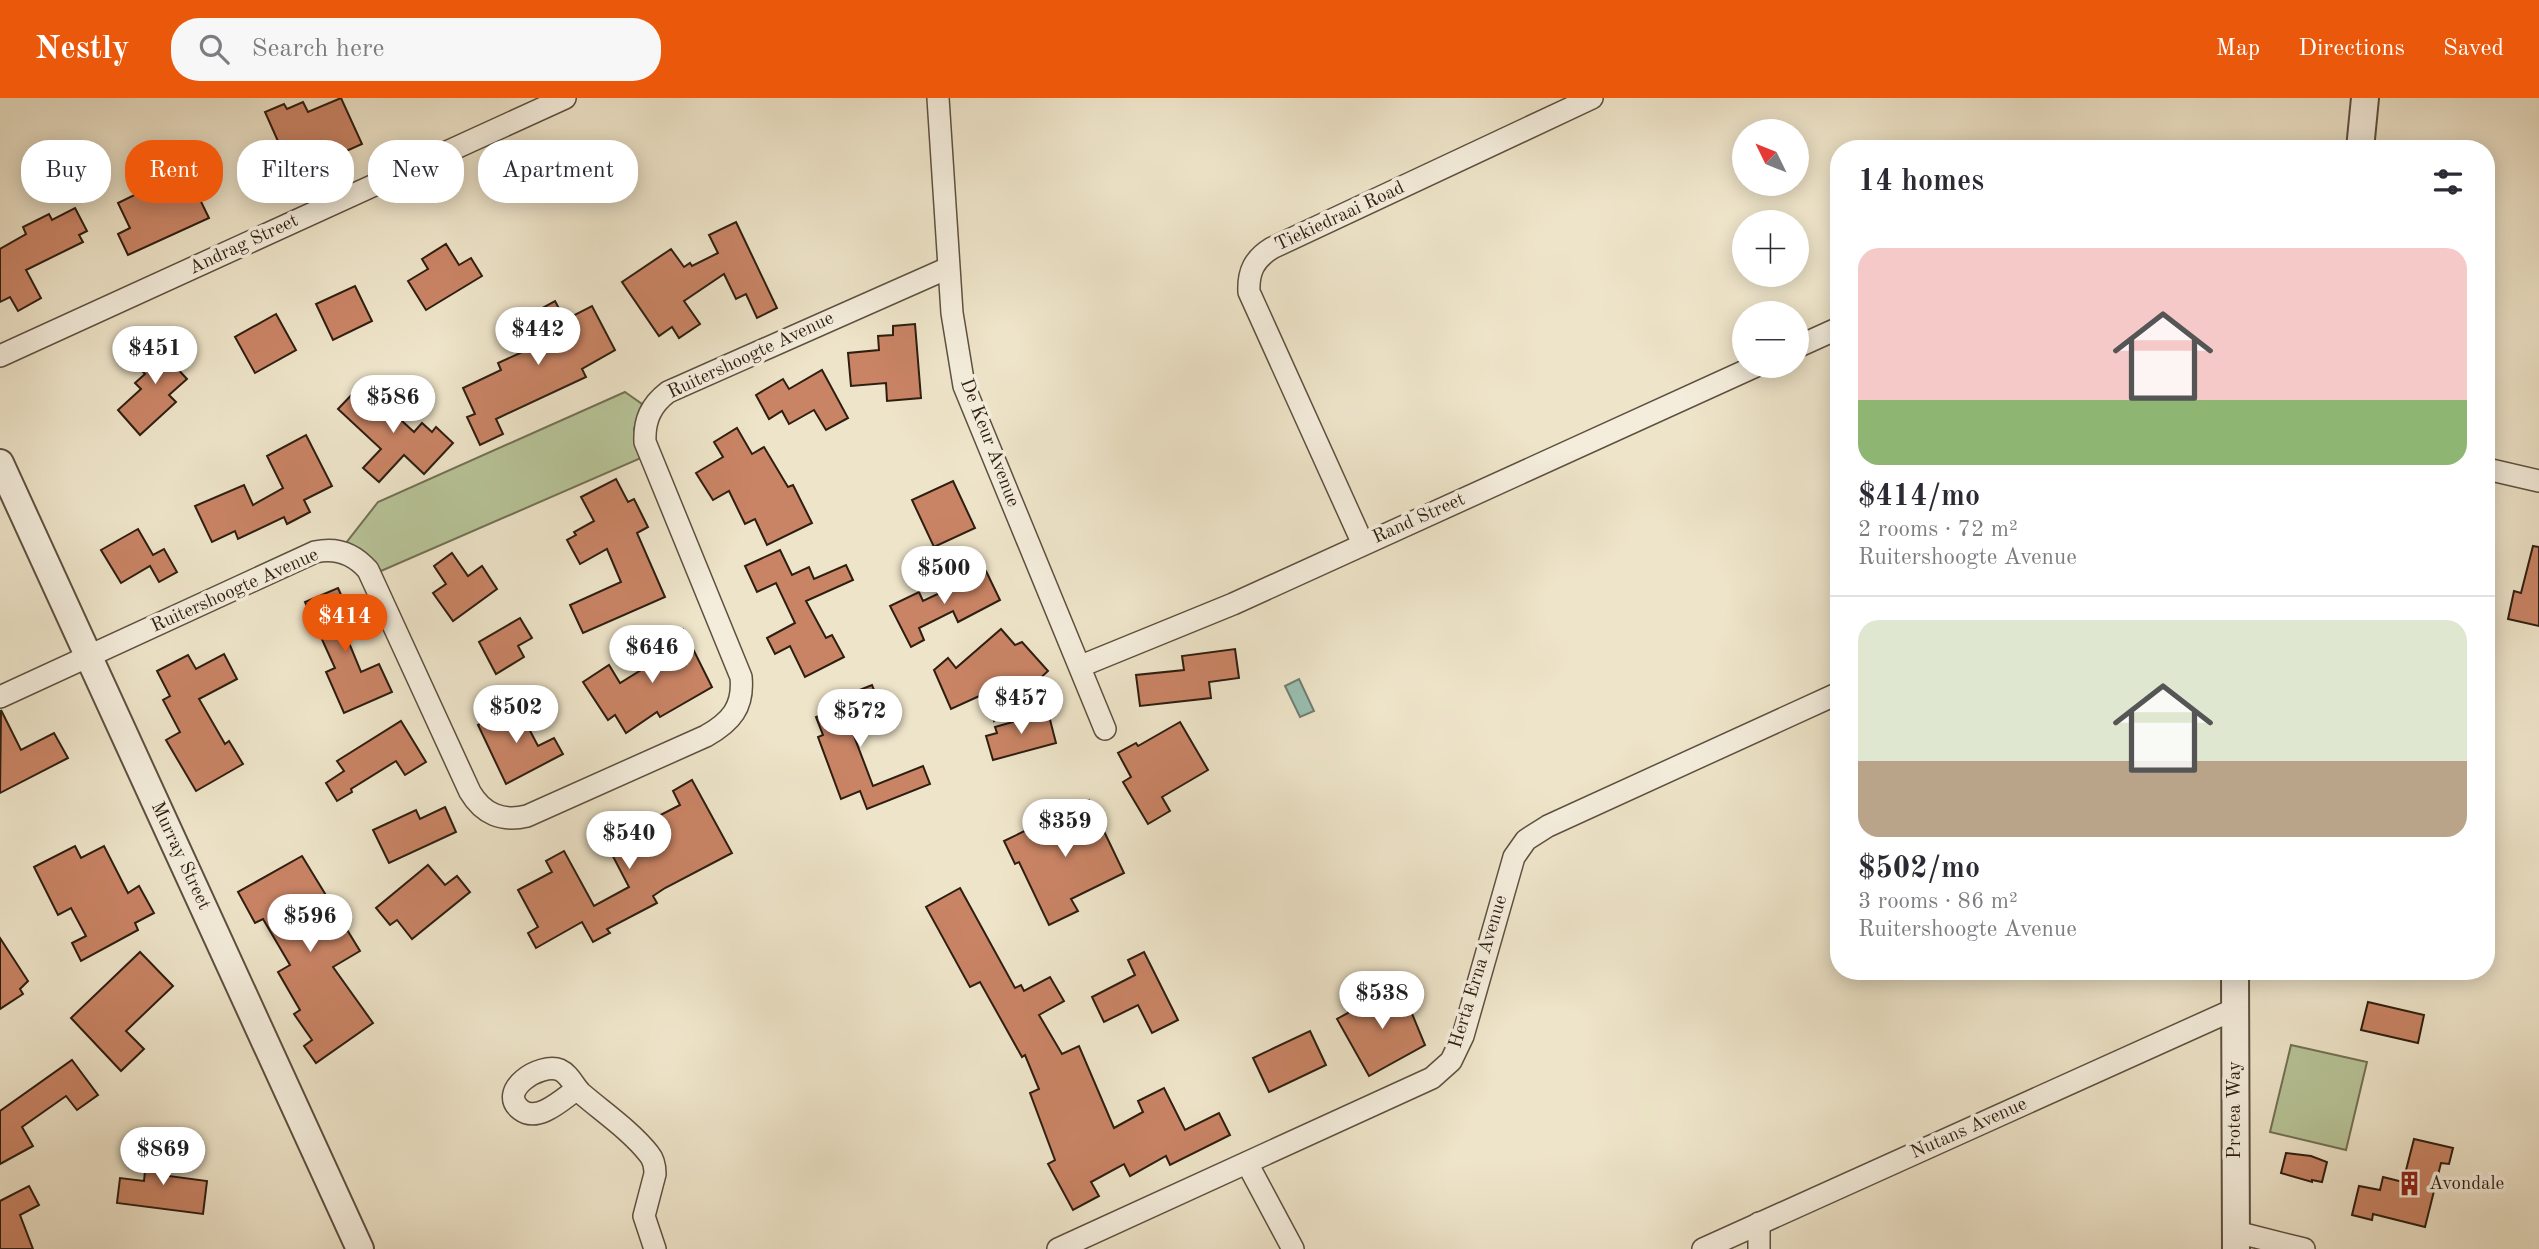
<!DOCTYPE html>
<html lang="en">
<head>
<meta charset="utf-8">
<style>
	:root { --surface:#fff; --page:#f7f7f7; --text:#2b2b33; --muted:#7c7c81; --line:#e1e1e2; --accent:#ea580c }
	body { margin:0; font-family:"Old Standard TT",serif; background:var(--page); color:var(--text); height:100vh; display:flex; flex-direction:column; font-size:26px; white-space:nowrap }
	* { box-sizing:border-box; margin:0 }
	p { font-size:23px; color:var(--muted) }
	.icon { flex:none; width:38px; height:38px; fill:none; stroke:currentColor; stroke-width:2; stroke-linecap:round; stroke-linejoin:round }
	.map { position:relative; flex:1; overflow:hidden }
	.panel { position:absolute; left:1830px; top:42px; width:665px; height:840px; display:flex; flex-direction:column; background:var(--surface); border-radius:28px; box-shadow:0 4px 18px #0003 }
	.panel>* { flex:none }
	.banner { position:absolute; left:21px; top:42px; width:665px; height:63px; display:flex; gap:14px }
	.needle { width:46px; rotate:313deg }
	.tools { position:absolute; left:1732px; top:21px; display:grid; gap:14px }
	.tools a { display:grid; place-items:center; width:77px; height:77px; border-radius:50%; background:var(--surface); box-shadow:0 4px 18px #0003; font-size:35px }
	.price { position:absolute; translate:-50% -60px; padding:0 16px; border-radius:24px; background:#fff; color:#222; font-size:23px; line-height:46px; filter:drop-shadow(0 2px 4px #0008) }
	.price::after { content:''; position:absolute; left:50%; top:42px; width:21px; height:16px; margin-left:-10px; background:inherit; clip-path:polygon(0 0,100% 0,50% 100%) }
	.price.selected { background:var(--accent); color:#fff }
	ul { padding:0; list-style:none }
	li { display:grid; align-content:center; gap:14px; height:371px; padding:0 28px }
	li+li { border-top:2px solid var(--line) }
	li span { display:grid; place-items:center; height:217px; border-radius:21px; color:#555 }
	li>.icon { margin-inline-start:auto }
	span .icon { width:126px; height:126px; fill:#fffc; stroke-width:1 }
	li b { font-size:30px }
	h2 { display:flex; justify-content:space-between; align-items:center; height:84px; padding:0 28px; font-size:30px }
	.pill { padding:0 24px; border-radius:28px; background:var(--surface); box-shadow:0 4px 18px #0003; font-size:24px; line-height:63px }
	.pill.selected { background:var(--accent); color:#fff }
	header { display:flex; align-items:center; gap:42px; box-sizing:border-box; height:98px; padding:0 35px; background:var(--accent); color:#fff }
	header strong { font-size:33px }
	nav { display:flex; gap:38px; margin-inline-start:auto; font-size:24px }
	.search { width:490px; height:63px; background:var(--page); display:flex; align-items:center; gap:18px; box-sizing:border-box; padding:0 24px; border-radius:28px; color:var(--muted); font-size:26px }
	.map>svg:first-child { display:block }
</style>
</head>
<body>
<header>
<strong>Nestly</strong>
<div class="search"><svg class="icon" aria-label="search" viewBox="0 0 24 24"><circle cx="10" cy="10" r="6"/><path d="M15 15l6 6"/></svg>Search here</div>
<nav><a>Map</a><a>Directions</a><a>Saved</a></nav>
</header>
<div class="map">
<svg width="2539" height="1151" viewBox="0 0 2539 1151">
	<rect width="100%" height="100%" fill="#eee4c9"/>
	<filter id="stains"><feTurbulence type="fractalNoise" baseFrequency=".00286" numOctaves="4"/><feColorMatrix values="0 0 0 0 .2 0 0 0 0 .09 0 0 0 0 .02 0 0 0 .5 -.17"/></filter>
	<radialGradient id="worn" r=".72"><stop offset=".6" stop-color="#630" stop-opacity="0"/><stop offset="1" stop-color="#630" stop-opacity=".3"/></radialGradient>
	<g fill="#b7c498" stroke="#727154" stroke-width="2">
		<polygon points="625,294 642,306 634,331 641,360 381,473 367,456 346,445 378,404"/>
		<polygon points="2291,947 2367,964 2346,1052 2270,1034"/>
	</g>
	<polygon fill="#9abfb1" stroke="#6f7f71" stroke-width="2" points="1299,581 1314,613 1300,619 1285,588"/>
	<g fill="#c98465" stroke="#2e1e11" stroke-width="2">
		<polygon points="341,0 362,46 293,77 265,14 284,6 287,11 303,4 308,14"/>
		<polygon points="163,83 168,94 191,83 209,120 128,157 118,136 130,130 118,105"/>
		<polygon points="75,110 87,133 79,137 83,144 26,172 41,200 18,213 10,199 0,204 0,151 26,136 23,129 49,116 52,122"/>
		<polygon points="736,124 777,210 757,220 746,196 736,201 724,176 684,203 700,226 679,240 672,229 659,238 622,184 671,151 684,169 690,165 692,168 718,155 709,137"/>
		<polygon points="446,146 459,167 471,160 482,178 426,212 408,183 428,171 422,161"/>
		<polygon points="355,188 372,223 333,242 316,206"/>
		<polygon points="555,203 565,222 592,208 615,252 582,271 586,279 496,321 503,336 480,347 467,319 475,316 463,290 501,272 498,265 540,246 526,219"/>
		<polygon points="276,216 296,252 255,275 235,239"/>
		<polygon points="915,226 921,300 887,303 886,285 851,288 848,255 879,252 878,238 893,237 893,228"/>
		<polygon points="169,237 187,256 174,267 187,281 169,297 176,304 140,337 118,312 141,291 135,285 145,276 136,266"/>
		<polygon points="822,272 848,320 826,332 814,312 789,326 782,313 769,321 756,297 783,281 789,291"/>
		<polygon points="362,286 414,334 422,325 432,334 436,329 453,345 424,376 404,357 379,384 363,370 381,351 338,311"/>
		<polygon points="737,330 752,356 764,349 788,389 793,387 812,425 767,447 755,421 745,426 729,393 713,402 696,375 723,359 714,344"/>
		<polygon points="306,337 332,388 304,402 310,414 287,426 284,419 238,441 235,433 212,444 195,408 244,387 253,407 283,390 267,358"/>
		<polygon points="616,381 628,404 634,401 648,429 637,435 665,499 583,535 570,507 621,484 607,451 580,466 567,442 576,437 574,434 594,423 581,399"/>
		<polygon points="953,383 975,430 934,449 912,402"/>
		<polygon points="138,431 153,457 164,451 177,474 159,484 150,468 121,485 101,452"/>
		<polygon points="2533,448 2539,449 2539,528 2508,521 2514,493 2521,495"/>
		<polygon points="780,452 792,477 809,469 814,481 846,467 853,482 806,503 826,540 832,537 844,559 805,579 790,548 775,556 767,540 795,525 776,485 757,494 745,468"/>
		<polygon points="452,455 468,478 482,468 497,491 453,523 433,495 446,486 434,468"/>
		<polygon points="986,473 1000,502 958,524 953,513 919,530 924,542 911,549 890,508 919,494 923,503"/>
		<polygon points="338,490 358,535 347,540 361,574 379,566 392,594 344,615 326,574 335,570 305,504"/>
		<polygon points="520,520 532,540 518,548 524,559 496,576 479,544"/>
		<polygon points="683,531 712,589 660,619 657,614 626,635 615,617 608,622 583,584 609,567 620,585 662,559 655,546"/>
		<polygon points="1001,531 1015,547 1022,544 1048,573 994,623 986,595 951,611 934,572 948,560 956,570"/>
		<polygon points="1235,551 1239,580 1209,584 1211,600 1140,608 1136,577 1184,572 1182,558"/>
		<polygon points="224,556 237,581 199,601 225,646 229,643 243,666 196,693 166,642 180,634 163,602 170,598 157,573 188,557 196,571"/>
		<polygon points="872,587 887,625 854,638 873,688 923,668 930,686 867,711 860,693 841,701 818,639 823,637 816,619 827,615 824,606"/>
		<polygon points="516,606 538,648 554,640 563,656 506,686 478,627"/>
		<polygon points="1,612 21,652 54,635 68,660 0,695"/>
		<polygon points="1048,614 1056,645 993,662 986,638 997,635 995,629"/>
		<polygon points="401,623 426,664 405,677 396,663 351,691 352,694 337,703 326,685 344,673 337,663"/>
		<polygon points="1180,624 1208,672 1162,699 1170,713 1148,726 1123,684 1131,679 1118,655 1136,645 1138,648"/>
		<polygon points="692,682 732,755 665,790 653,798 657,805 607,831 610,835 593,844 582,824 536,850 528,835 538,829 518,792 552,774 546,763 564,753 594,808 629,789 606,745 680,707 673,693"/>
		<polygon points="1089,702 1124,775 1071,801 1078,813 1049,827 1019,764 1015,766 1004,743"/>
		<polygon points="445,709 456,734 389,765 373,732 416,712 420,721"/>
		<polygon points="75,748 81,760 104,748 128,795 139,788 154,815 135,825 138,832 81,863 72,845 86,838 71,810 58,817 34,769"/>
		<polygon points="302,758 360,853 333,869 373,925 316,965 304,948 312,942 294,916 300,912 278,874 290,867 263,821 255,825 238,794"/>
		<polygon points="428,767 445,787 457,778 470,794 412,841 397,822 390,827 376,810"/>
		<polygon points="960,790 1015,890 1021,887 1024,893 1050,879 1064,903 1039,917 1062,956 1079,948 1114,1030 1143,1014 1138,1003 1164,990 1185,1032 1219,1015 1230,1037 1170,1067 1166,1058 1130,1078 1124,1066 1091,1084 1099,1098 1073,1112 1048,1066 1055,1062 1030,995 1039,991 1025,957 1022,959 980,884 970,889 926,809"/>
		<polygon points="0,840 28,883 20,891 23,896 0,911"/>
		<polygon points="140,854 173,888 126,933 144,951 121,973 71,920"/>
		<polygon points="1144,854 1178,922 1152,935 1138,907 1104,924 1092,899 1135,877 1128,862"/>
		<polygon points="1391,891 1395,899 1403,894 1425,947 1369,978 1337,921"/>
		<polygon points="2368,904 2424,917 2418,945 2361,932"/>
		<polygon points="1310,933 1326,967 1269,994 1253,960"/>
		<polygon points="72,962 98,997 77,1012 66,998 22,1029 33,1048 0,1066 0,1013"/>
		<polygon points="2414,1041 2453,1050 2449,1066 2441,1065 2425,1129 2373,1116 2372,1122 2352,1117 2359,1088 2380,1092 2383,1079 2403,1084"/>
		<polygon points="148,1044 166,1046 161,1077 207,1083 203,1116 117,1105 120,1080 144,1083"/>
		<polygon points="2286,1055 2311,1058 2327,1064 2322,1084 2312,1082 2312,1084 2281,1075"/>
		<polygon points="29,1088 39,1107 20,1117 33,1151 0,1151 0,1103"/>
	</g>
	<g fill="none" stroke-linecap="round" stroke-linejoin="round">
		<defs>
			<g id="minor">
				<polyline points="938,0 952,215 964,288 1105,631"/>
				<polyline points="1797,249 1839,230"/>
				<polyline points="0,258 565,0"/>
				<polyline points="2487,371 2539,383"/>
				<path d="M1363,446L1249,194C1248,174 1254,161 1272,150L1592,0"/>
				<polyline points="1081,568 1233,506 1756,268"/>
				<path d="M0,599L315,454C337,449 354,456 368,472L470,694C483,716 502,724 527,718L706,638C731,624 744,609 741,579L645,344C644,322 651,307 668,294L948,170"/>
				<path d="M577,991C563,1001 538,1025 521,1012C496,993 540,964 560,972C569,976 574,988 581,995C603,1014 631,1033 649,1056C654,1062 655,1068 655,1076L644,1118L655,1151"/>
				<polyline points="1247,1065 1293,1151"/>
				<polyline points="2236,1134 2304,1151"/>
				<polyline points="1058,1151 1432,980 1451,963 1463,938 1514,759 1526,742 1548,728 1839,595"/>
				<polyline points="1703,1151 2235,911"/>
				<polyline points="1759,1151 1759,1125"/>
			</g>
			<g id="tertiary">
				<polyline points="2360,51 2365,0"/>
				<polyline points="0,365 360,1151"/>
				<polyline points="2235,873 2236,1151"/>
			</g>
		</defs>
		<use href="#minor" stroke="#5e503f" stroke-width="24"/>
		<use href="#tertiary" stroke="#5e503f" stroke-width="30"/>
		<use href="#minor" stroke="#f4eddc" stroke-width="21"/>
		<use href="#tertiary" stroke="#f4eddc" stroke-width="26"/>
	</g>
	<defs>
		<symbol id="building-bare" viewBox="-9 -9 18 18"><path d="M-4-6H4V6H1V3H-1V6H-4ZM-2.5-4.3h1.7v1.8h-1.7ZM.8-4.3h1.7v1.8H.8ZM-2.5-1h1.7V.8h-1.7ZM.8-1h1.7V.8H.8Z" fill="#8f2418" stroke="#f4eddc" stroke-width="2.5" paint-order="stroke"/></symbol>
	</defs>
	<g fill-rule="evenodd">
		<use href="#building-bare" x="2392" y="1068" width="35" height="35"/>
	</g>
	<g text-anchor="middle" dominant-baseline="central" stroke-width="7" stroke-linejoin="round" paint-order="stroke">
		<g font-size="19" fill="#2e1e11" stroke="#f4eddc">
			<text transform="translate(1340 119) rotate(-25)">Tiekiedraai Road</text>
			<text transform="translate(244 147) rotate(-25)">Andrag Street</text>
			<text transform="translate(751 258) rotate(-25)">Ruitershoogte Avenue</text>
			<text transform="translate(989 345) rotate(69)">De Keur Avenue</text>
			<text transform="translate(1419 421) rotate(-24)">Rand Street</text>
			<text transform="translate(235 493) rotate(-24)">Ruitershoogte Avenue</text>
			<text transform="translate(180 758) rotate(65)">Murray Street</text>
			<text transform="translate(1479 874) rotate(-73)">Herta Erna Avenue</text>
			<text transform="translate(2235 1012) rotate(-90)">Protea Way</text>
			<text transform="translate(1969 1031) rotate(-24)">Nutans Avenue</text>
		</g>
		<g font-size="19" fill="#2e1e11" stroke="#f4eddc" text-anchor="start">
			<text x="2429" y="1086">Avondale</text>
		</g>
	</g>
	<rect width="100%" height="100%" filter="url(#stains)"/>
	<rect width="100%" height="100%" fill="url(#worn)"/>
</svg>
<div class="tools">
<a><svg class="needle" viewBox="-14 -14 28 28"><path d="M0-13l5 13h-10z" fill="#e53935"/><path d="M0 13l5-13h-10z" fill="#7c7c81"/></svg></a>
<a>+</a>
<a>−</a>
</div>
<b class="price" style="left:538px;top:269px">$442</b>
<b class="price" style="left:155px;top:288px">$451</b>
<b class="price" style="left:393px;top:337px">$586</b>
<b class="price" style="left:944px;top:508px">$500</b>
<b class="price selected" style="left:345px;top:556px">$414</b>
<b class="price" style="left:652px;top:587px">$646</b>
<b class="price" style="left:1021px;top:638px">$457</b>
<b class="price" style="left:516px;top:647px">$502</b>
<b class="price" style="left:860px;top:651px">$572</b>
<b class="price" style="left:1065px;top:761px">$359</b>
<b class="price" style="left:629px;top:773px">$540</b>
<b class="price" style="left:310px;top:856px">$596</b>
<b class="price" style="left:1382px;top:933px">$538</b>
<b class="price" style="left:163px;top:1089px">$869</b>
<div class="banner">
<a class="pill">Buy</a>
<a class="pill selected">Rent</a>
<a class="pill">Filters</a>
<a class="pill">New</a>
<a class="pill">Apartment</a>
</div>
<section class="panel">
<h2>14 homes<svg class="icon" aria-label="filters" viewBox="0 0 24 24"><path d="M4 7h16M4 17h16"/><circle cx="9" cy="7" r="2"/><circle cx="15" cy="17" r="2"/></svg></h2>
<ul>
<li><span style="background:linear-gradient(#f6c9c9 70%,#8fb573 0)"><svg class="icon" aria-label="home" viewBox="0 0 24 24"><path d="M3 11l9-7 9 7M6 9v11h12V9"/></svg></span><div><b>$414/mo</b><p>2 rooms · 72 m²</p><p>Ruitershoogte Avenue</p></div></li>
<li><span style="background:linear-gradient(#dfe7d0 65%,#b9a48a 0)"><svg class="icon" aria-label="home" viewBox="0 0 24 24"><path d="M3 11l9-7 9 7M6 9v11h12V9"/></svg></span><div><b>$502/mo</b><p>3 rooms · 86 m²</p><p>Ruitershoogte Avenue</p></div></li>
</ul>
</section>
</div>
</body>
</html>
